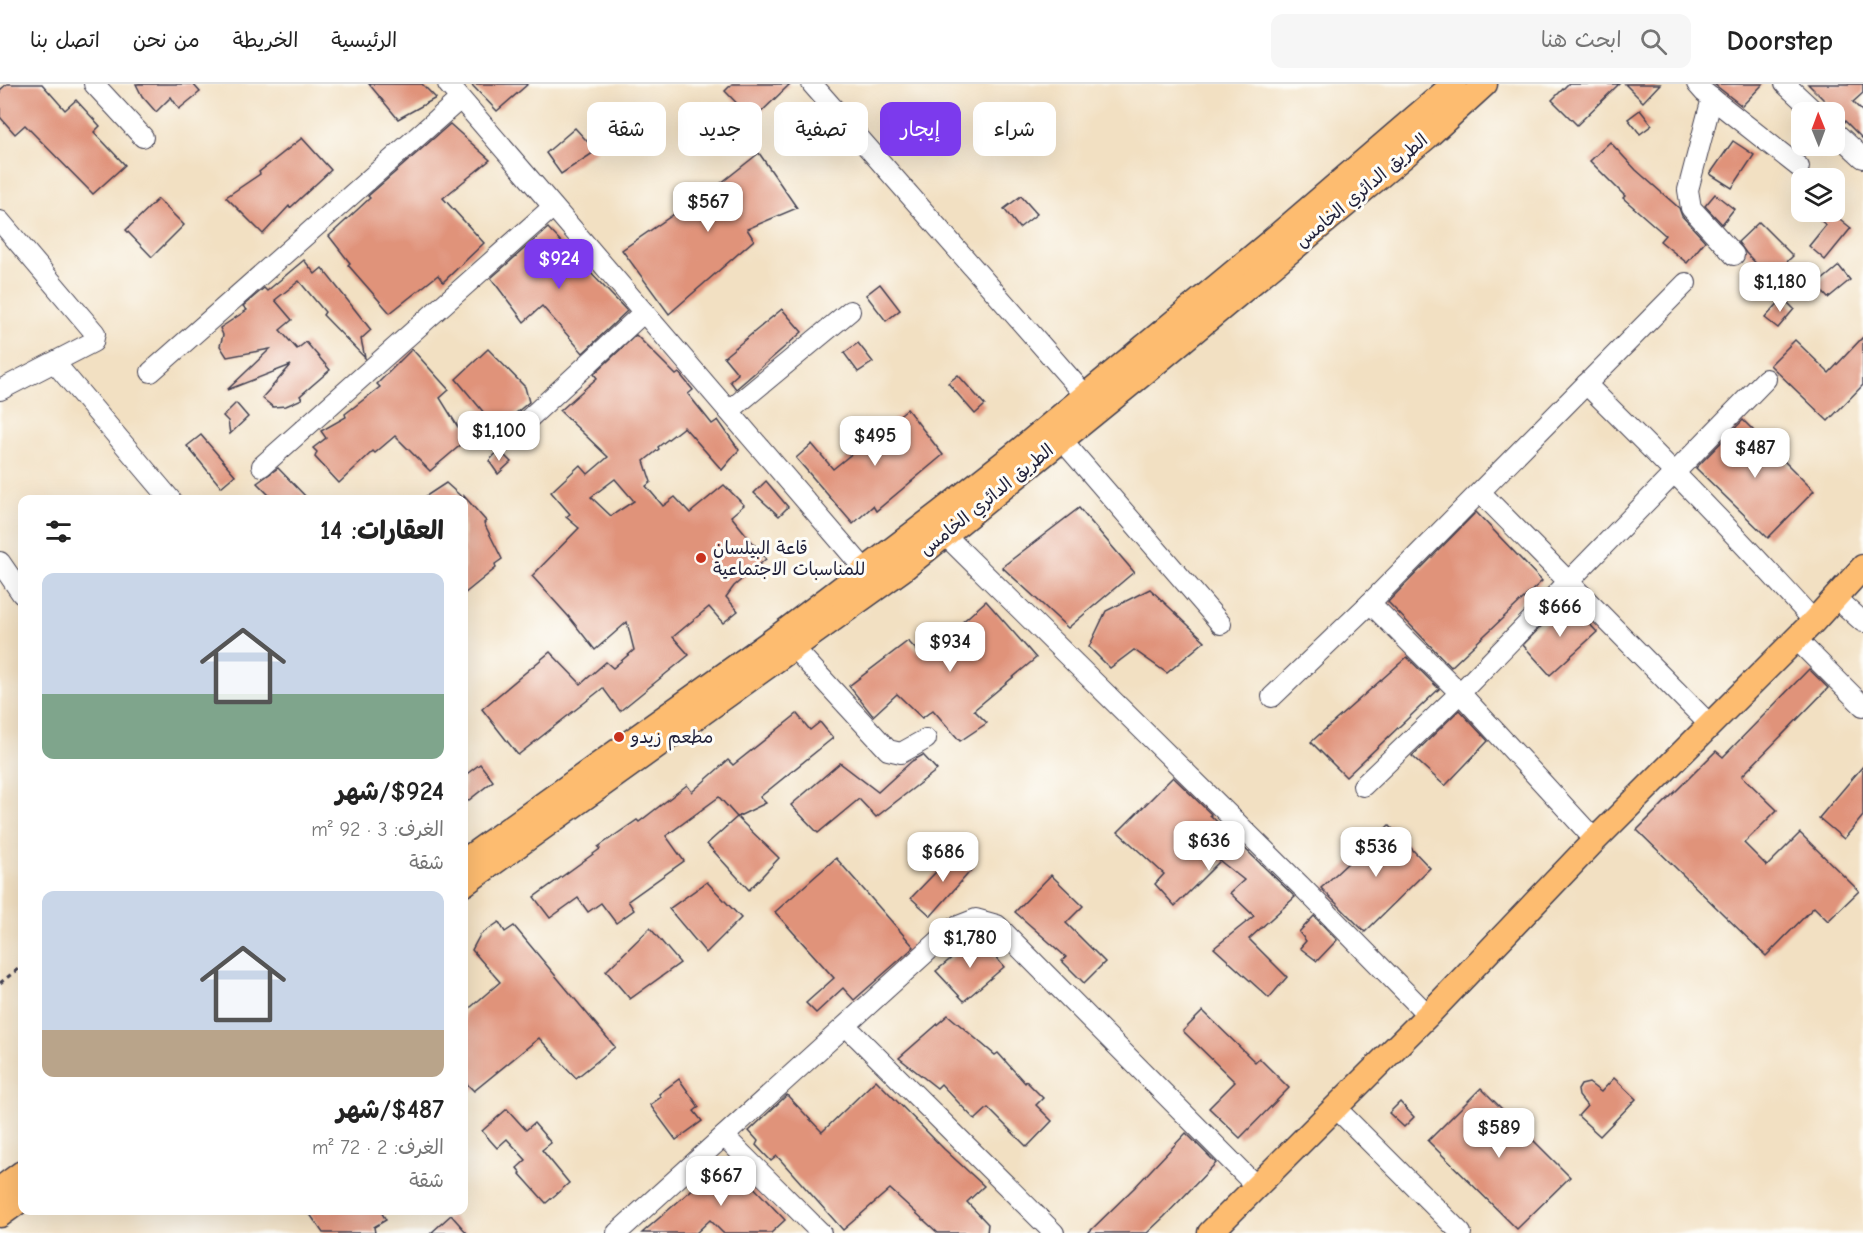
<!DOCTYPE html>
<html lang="ar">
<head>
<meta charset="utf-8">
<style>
	:root { --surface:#fff; --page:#f6f6f6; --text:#222; --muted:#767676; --line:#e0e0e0; --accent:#7c3aed }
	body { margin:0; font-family:"Comic Neue","Playpen Sans Arabic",sans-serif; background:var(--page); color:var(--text); direction:rtl; height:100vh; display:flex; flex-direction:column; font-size:22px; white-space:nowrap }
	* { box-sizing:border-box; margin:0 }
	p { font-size:20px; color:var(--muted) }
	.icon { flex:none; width:33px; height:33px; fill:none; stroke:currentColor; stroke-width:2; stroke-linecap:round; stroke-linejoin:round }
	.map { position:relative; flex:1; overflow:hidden; direction:ltr }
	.panel { position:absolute; left:18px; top:411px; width:450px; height:720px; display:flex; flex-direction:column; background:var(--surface); border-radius:12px; box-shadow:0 6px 24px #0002; direction:rtl }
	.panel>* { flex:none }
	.top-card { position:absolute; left:486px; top:18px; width:570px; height:54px; direction:rtl; display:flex; gap:12px }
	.needle { width:39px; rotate:359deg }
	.tools { position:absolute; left:1791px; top:18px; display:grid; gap:12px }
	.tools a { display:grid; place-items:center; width:54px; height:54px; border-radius:12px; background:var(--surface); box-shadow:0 6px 24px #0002; font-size:30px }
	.price { position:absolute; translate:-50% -51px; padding:0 14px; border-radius:12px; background:#fff; color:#222; font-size:20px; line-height:39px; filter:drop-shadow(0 2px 3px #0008) }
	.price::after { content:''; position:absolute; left:50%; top:36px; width:18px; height:14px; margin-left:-9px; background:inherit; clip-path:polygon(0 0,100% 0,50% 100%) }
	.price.on { background:var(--accent); color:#fff }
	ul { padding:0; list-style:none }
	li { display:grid; align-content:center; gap:12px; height:318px; padding:0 24px }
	li span { display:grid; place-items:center; height:186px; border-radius:12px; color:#555 }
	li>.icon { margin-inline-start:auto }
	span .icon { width:108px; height:108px; fill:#fffc; stroke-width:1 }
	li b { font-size:26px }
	h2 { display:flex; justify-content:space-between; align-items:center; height:72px; padding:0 24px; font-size:26px }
	.chip { padding:0 21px; border-radius:12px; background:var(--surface); box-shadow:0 6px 24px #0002; font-size:21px; line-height:54px }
	.chip.on { background:var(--accent); color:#fff }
	header { display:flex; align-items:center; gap:36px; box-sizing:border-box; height:84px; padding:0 30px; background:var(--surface); border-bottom:2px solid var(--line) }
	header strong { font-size:28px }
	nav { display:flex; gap:33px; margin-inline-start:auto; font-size:21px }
	.search { width:420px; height:54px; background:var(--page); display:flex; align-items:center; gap:15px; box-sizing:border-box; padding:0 21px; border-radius:12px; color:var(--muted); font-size:22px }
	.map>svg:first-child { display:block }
</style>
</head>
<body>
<header>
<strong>Doorstep</strong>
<div class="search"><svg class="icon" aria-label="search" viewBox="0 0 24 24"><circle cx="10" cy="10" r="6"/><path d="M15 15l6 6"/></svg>ابحث هنا</div>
<nav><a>الرئيسية</a><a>الخريطة</a><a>من نحن</a><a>اتصل بنا</a></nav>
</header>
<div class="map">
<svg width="1863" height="1149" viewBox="0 0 1863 1149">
	<rect width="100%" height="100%" fill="#fdfcf7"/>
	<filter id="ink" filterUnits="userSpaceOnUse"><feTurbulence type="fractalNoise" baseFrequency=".0167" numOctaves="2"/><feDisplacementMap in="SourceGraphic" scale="12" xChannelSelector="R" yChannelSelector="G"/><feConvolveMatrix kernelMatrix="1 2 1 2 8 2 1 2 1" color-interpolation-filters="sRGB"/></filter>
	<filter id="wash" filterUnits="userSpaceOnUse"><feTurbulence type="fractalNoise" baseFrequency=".008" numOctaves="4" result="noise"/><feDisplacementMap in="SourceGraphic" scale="24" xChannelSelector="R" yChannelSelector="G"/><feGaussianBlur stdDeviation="1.35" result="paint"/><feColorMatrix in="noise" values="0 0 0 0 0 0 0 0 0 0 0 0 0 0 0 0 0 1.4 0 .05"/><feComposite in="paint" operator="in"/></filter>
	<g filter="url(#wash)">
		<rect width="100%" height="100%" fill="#f2e0c2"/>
		<g id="blocks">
			<g fill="#e0937a" fill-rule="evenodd">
				<polygon points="7,0 42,0 65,26 76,16 100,42 94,48 125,81 93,110 25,41 15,50 0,33 0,6"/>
				<polygon points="136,0 193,0 200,8 179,25 171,13 156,28 142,12"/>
				<polygon points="369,0 422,0 436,14 398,35"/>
				<polygon points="471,0 528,0 497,27"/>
				<polygon points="732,0 790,0 753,36 725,7"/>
				<polygon points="1568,0 1619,0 1577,41 1552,16"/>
				<polygon points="1625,0 1660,0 1643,18"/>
				<polygon points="1714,0 1763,0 1742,22"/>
				<polygon points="1808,0 1863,0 1863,9 1853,18 1863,28 1863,55"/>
				<polygon points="1640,26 1652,41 1640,50 1628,35"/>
				<polygon points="450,40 490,76 443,114 484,159 443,198 438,191 390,229 348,181 350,179 329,152 370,114 368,112"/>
				<polygon points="575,44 596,67 561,90 546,69"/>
				<polygon points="302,54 331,86 290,124 289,122 263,150 226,113 260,90 259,88"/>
				<polygon points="1733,57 1754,71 1732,104 1710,90"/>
				<polygon points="1610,58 1636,86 1679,124 1682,132 1705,157 1687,179 1660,157 1665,151 1623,114 1625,112 1590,77"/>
				<polygon points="759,69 797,124 747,145 754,156 669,230 622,166 715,102 716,103"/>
				<polygon points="1715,110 1734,125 1722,140 1705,122"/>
				<polygon points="1021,112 1037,130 1019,144 1004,125"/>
				<polygon points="158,115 184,141 152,173 126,146"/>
				<polygon points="1810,128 1831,128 1851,144 1825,176 1809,162 1826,141"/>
				<polygon points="1759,138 1793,172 1770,194 1746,169 1738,158"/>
				<polygon points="548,144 627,227 583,269 542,222 524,238 491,194"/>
				<polygon points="304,176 315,190 322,184 371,246 361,255 365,274 323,231 325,228 299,197 275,216 292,236 280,246 297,265 306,258 330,286 300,312 302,315 286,322 273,323 262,314 291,281 227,306 270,265 227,273 220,262 223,251 220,244 247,226 243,222 264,204 267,207"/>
				<polygon points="1839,182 1850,196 1828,214 1816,201"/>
				<polygon points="880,200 900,226 886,237 866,211"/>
				<polygon points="1783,214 1794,225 1778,244 1765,234"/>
				<polygon points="782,225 802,248 736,305 730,297 738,290 724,273"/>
				<path d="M636,251L676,291L679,289L693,306L688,310L712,340L718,336L739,366L722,386L684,343L658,363L659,365L644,377L651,398L646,402L663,422L675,413L690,429L724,401L744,421L731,432L766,475L734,502L726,513L738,527L723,539L709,523L673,553L689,571L620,627L603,604L518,671L482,625L550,568L581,600L606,578L613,584L634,566L627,538L595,566L569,533L532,492L579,444L566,433L570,430L551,408L580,381L588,390L608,373L560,327L597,294L594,290ZM615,395L634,417L611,432L591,413Z"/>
				<polygon points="1863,253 1863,301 1828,337 1770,281 1795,256 1829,289"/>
				<polygon points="858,259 873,278 858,288 844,269"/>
				<polygon points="412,265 449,306 440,314 458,343 485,330 456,295 488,265 525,303 529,318 497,345 490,336 430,387 395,352 375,369 373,367 339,399 315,373 317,368 313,364 326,354 321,347 346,333 345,330 380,303 377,300"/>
				<polygon points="958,291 985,321 975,330 948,299"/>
				<polygon points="236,319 248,333 230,350 228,337 223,332"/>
				<polygon points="907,325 943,371 876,427 873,422 853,440 796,374 812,360 833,385"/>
				<polygon points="1743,336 1814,407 1768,454 1696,384"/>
				<polygon points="201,351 235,391 221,403 187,362"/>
				<polygon points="499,366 511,378 498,390 489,377"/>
				<polygon points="278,384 309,416 274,416 257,399"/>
				<polygon points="766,397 788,423 779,432 754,409"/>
				<polygon points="446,399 464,415 464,412 486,437 484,439 502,475 495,480 496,484 464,510 464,416 420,416"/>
				<polygon points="1079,424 1134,488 1068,544 1002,483"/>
				<polygon points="1476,428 1542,497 1451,583 1388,518"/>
				<polygon points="1150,505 1205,557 1167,589 1134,566 1110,584 1089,563 1106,527"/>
				<polygon points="1567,516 1597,548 1550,591 1523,561"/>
				<polygon points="986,517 1036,574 974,626 987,639 960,657 933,626 922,634 897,610 873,632 849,602 908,557 923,573"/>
				<polygon points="1407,573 1439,605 1346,693 1311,658"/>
				<polygon points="1809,585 1828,604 1742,692 1777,726 1744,759 1767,782 1800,749 1859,807 1828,837 1814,823 1766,872 1637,746 1716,667 1723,673"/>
				<polygon points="1459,626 1488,657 1445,702 1412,672"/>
				<polygon points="797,630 810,646 820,638 833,654 760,713 766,719 737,733 719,713 666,752 684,777 628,817 634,826 616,839 601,819 588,828 578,814 550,834 534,813 600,765 598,763 637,736 639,738 687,701 692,708 728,676 733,681"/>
				<polygon points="923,671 937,686 876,733 859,715 818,749 791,721 840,679 878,708 912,677"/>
				<polygon points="480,680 493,697 464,720 464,692"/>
				<polygon points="1863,682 1863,732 1844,755 1819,734"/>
				<polygon points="1173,693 1211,730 1210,731 1295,813 1249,855 1287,893 1269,914 1214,864 1254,832 1230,809 1244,796 1220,777 1175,822 1155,800 1164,790 1118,748"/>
				<polygon points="737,733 779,774 749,806 707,760"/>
				<polygon points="1389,741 1430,784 1365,848 1321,804"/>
				<polygon points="957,766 974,783 931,832 911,814"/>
				<polygon points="836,774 914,863 854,916 843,904 816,929 806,919 834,894 775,828"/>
				<polygon points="1051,791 1083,822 1066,839 1105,878 1084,899 1062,877 1066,873 1015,828"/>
				<polygon points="707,798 741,834 706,869 669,825"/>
				<polygon points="1314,832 1337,856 1317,877 1300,864 1306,857 1299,848"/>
				<polygon points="499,838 505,848 514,842 615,963 576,994 539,954 474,1007 464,997 464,929 500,898 472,866 480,851"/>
				<polygon points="650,844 680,879 630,915 606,887"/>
				<polygon points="978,852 1004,883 964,917 936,887"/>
				<polygon points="1203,927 1255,978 1259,974 1289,1004 1240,1054 1209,1024 1235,998 1183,947"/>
				<polygon points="948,931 995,971 998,969 1025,999 1026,997 1043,1014 1036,1021 1052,1037 1027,1063 988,1024 975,1036 941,1000 937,1004 899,974"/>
				<polygon points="1614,994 1636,1015 1600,1052 1578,1032 1587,1022 1579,1012 1578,1006 1581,1001 1589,999 1601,1008"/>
				<polygon points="679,995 699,1023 694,1027 702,1037 676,1056 650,1021 661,1013 659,1010"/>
				<polygon points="876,996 944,1065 984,1102 967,1118 988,1140 987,1149 938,1149 890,1105 843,1146 777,1072 771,1077 756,1061 758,1057 749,1047 787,1011 822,1048"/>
				<polygon points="1481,1004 1570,1093 1517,1145 1428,1057"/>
				<polygon points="1400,1018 1414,1033 1404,1043 1389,1029"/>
				<polygon points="507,1025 526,1046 534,1039 551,1059 542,1066 569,1099 546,1119 520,1090 521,1089 517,1084 526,1076 507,1055 497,1064 482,1047"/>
				<polygon points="1186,1049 1216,1079 1164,1133 1147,1149 1088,1149 1135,1103"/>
				<polygon points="727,1075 785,1136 771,1149 723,1149 710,1136 696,1149 642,1149"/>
				<polygon points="307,1126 380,1126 386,1136 374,1143 375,1149 323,1149"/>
				<polygon points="451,1131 467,1149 431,1149"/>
			</g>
		</g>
	</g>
	<g filter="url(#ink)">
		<use href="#blocks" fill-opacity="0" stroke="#413e4f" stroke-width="1.5"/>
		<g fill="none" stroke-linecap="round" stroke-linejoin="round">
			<defs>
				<g id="minor">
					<polyline points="94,0 143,53"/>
					<polyline points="448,0 866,487"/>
					<polyline points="812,0 1085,311"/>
					<polyline points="1697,0 1704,8 1799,83"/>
					<polyline points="1785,0 1815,28"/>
					<polyline points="1712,14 1688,106 1691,124 1734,171"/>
					<polyline points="1834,47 1863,74"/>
					<polyline points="0,137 95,249 93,258 0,306"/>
					<polyline points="55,279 171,416"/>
					<polyline points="151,288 460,15"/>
					<path d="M1586,300C1664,377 1740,455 1814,537"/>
					<polyline points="729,327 850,227"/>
					<polyline points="509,353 644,228"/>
					<polyline points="1062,356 1221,540"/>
					<polyline points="262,382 553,123"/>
					<polyline points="1480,408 1710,641"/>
					<polyline points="945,451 1301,802 1428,931"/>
					<polyline points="0,478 22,510"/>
					<polyline points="1835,513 1863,538"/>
					<polyline points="1370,519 1460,609 1595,756"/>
					<polyline points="1796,555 1863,622"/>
					<polyline points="794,564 888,666 901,669 926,655"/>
					<polyline points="1272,613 1370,519 1686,199"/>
					<polyline points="1363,702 1460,609 1766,295"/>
					<polyline points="846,942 1054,1149"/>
					<polyline points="1336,1024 1461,1149"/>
					<polyline points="724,1052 821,1149"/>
					<polyline points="617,1149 953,844 976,835 997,841 1256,1102"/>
				</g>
				<g id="major">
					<polyline points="464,777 780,551 940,429 1014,371 1269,159 1454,0"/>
					<polyline points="464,800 903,485 1144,289 1427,53 1485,0"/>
					<polyline points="0,1105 22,1089"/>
					<polyline points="0,1131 22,1115"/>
					<polyline points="1210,1149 1428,931 1595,756 1814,537 1863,483"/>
				</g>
			</defs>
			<use href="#minor" stroke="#413e4f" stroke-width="22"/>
			<use href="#major" stroke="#413e4f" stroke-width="27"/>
			<polyline stroke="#413e4f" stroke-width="3" stroke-dasharray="4.5 4.5" stroke-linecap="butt" points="0,899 22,882"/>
			<use href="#minor" stroke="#fff" stroke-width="20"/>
			<use href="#major" stroke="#fdbc70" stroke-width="24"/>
		</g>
	</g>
	<g fill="#c8321e" stroke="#fdfcf7" stroke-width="2">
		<circle cx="701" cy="474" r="6"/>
		<circle cx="619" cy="653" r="6"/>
	</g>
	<g text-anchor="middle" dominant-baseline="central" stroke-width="6" stroke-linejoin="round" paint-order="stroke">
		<g font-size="18" fill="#22223b" stroke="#fdfcf7">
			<text transform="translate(1362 107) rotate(-40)">الطريق الدائري الخامس</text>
			<text transform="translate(987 416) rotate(-39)">الطريق الدائري الخامس</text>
		</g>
		<g font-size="18" fill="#22223b" stroke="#fdfcf7" text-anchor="start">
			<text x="713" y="464">قاعة البيلسان<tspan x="713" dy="21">للمناسبات الاجتماعية</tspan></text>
			<text x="631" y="653">مطعم زيدو</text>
		</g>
	</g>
</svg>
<div class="tools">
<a><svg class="needle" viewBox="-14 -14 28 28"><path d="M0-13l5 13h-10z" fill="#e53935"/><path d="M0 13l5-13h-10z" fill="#767676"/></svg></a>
<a><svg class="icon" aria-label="layers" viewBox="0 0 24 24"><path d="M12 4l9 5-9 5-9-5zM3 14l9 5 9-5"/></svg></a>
</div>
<b class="price" style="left:708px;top:149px">$567</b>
<b class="price on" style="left:559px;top:206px">$924</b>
<b class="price" style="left:1780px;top:229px">$1,180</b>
<b class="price" style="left:499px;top:378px">$1,100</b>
<b class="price" style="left:875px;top:383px">$495</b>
<b class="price" style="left:1755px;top:395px">$487</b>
<b class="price" style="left:1560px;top:554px">$666</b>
<b class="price" style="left:950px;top:589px">$934</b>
<b class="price" style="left:1209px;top:788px">$636</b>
<b class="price" style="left:1376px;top:794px">$536</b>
<b class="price" style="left:943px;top:799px">$686</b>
<b class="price" style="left:970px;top:885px">$1,780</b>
<b class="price" style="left:1499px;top:1075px">$589</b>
<b class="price" style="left:721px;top:1123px">$667</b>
<div class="top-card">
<a class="chip">شراء</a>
<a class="chip on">إيجار</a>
<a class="chip">تصفية</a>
<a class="chip">جديد</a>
<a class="chip">شقة</a>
</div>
<section class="panel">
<h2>العقارات: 14<svg class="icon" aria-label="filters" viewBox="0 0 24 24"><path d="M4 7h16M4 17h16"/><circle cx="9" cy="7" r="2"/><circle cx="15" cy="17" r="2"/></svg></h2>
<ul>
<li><span style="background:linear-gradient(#c9d6e8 65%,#7fa58c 0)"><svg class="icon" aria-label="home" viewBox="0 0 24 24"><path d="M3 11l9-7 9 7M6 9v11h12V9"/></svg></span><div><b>$924/شهر</b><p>الغرف: 3 · 92 m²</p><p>شقة</p></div></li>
<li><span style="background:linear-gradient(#c9d6e8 75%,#b9a48a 0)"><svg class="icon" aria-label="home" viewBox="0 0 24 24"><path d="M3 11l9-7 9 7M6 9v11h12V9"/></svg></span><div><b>$487/شهر</b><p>الغرف: 2 · 72 m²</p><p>شقة</p></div></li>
</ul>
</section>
</div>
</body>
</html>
